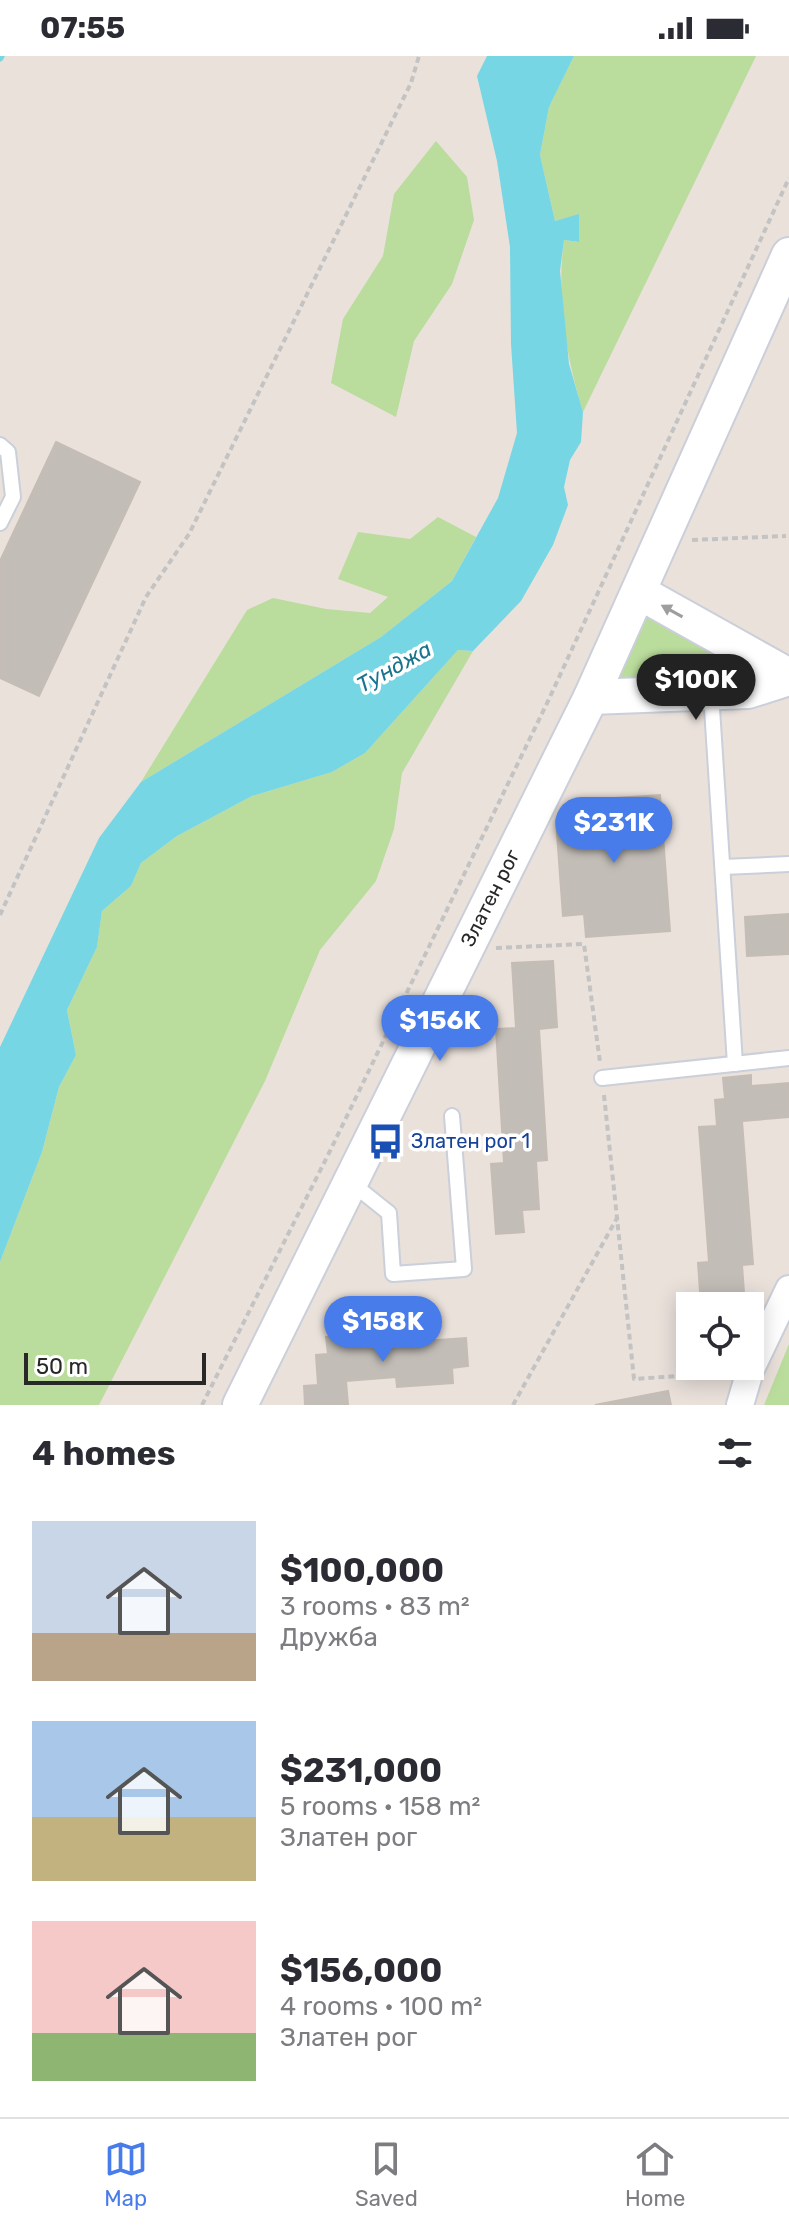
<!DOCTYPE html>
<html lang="en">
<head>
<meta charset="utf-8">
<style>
	:root { --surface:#fff; --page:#f7f7f7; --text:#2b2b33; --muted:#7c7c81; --line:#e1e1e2; --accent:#487cea }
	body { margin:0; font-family:Rubik,sans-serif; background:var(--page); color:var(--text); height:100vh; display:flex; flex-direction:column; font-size:30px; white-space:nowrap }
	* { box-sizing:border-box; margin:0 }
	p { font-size:26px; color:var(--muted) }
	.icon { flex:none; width:44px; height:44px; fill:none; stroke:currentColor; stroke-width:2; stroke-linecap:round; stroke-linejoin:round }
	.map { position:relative; height:1349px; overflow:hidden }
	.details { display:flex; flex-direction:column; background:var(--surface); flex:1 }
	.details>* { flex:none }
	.tools { position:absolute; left:676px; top:1236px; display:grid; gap:16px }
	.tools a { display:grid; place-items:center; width:88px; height:88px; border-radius:0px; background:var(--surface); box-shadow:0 4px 20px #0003; font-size:40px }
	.scale { position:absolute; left:24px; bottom:20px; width:182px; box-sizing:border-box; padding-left:8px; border:4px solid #282828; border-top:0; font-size:22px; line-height:28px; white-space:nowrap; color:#282828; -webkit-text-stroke:6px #fff; paint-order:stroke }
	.price { position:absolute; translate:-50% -68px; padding:0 18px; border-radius:28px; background:var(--accent); color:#fff; font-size:26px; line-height:52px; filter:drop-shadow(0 2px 4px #0008) }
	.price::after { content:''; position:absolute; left:50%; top:48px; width:24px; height:18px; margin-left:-12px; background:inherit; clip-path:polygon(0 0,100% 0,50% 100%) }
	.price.selected { background:#222; color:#fff }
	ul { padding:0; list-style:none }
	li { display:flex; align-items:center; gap:24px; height:200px; padding:0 32px }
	li span { display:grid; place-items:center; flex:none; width:224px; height:160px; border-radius:0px; color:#555 }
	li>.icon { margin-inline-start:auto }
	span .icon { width:96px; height:96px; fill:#fffc; stroke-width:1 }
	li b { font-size:34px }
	h2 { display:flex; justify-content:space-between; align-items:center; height:96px; padding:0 32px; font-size:34px }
	.status { display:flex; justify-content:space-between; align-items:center; height:56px; padding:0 40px; background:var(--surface); direction:ltr }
	.status svg { height:22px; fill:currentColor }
	.tabs { display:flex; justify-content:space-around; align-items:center; height:112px; border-top:2px solid var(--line); background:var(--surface); font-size:22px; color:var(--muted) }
	.tabs a { display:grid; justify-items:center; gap:4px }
	.tabs .selected { color:var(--accent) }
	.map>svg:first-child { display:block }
</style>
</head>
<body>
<div class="status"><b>07:55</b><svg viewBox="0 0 49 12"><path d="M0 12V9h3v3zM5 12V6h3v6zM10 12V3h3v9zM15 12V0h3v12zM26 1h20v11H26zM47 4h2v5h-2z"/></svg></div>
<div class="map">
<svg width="789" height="1349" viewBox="0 0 789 1349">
	<rect width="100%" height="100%" fill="#eae1db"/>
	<g fill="#badc9c">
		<path d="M574,0H756L583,356C566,300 556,242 564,184L578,186L579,159L555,165L540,99L549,51Z"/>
		<polygon points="436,85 467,121 474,164 452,228 414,285 396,361 331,327 343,263 383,200 394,138"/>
		<polygon points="438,461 476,481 452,525 381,581 141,726 247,554 273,542 326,553 370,557 388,541 338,523 358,476 410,483"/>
		<polygon points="639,536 789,620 591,641"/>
		<polygon points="458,594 473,595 402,717 394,773 376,825 320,894 265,1025 99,1349 0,1349 0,1206 42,1096 59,1031 76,999 67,954 97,891 102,855 131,830 141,807 177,780 252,740 332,716 365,697"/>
		<polygon points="789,1288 789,1349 764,1349"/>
	</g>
	<polygon fill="#76d6e4" points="487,0 574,0 549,51 540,99 555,165 579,158 579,186 564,184 560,215 569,308 583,356 581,386 570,404 564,431 568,449 553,489 521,545 473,595 458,594 365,697 332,716 252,740 177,780 141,807 131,830 102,855 97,891 67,954 76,999 59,1031 42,1096 0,1206 0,991 99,782 141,726 381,581 452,525 498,442 517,377 511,288 510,191 497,105 477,20"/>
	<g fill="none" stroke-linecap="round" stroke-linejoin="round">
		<polyline stroke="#76d6e4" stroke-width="7" points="0,2 1,0"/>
	</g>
	<g fill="#c2bdb7" stroke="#c5bdb5" stroke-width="2">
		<polygon points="56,386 140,426 39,640 0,622 0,505"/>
		<polygon points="660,739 670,875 586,881 584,858 563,860 556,764 569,745"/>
		<polygon points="789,858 789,898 747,900 745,861"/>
		<polygon points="553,905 557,971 539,973 547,1104 536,1105 539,1153 522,1154 524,1176 496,1178 491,1108 504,1107 496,973 516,972 512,907"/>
		<polygon points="751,1019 751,1030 789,1027 789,1061 742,1065 753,1208 742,1209 745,1250 701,1250 698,1207 709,1206 699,1071 717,1070 715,1044 725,1043 723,1022"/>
		<polygon points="393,1276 393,1287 466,1282 468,1310 452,1312 453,1327 397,1331 396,1321 346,1325 348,1349 305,1349 304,1330 318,1329 316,1299 328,1298 326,1281"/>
		<polygon points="668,1335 671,1349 595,1349"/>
	</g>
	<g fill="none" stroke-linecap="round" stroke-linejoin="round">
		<defs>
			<g id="service">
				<polyline points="0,389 8,396 13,441 0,467"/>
				<polyline points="711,637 735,1008"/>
				<polyline points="723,811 789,808"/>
				<polyline points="602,1022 789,1002"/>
				<polyline points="349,1125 389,1157 393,1218 464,1213 452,1060"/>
			</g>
			<polyline id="minor" points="740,1349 750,1315 789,1233"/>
			<g id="tertiary">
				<polyline points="639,536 789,620"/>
				<polyline points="591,641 748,635 789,622"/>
				<polyline points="240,1349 591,641 789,199"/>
			</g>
		</defs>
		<use href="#service" stroke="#cacfd9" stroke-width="18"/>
		<use href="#minor" stroke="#cacfd9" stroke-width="30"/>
		<use href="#tertiary" stroke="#cacfd9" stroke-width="38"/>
		<g stroke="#c3c3c3" stroke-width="4" stroke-dasharray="6 4" stroke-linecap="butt">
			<polyline points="692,484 786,480"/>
			<polyline points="0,859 146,541 189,478 411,27 419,0"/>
			<polyline points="496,892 584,888 600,1006"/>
			<polyline points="604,1039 634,1323 723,1317"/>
			<polyline points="202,1349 330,1095 549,643 789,122"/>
			<polyline points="513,1349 617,1162"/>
		</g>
		<use href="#service" stroke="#fff" stroke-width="14"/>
		<use href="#minor" stroke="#fff" stroke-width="26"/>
		<use href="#tertiary" stroke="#fff" stroke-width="34"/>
	</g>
	<defs><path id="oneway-solid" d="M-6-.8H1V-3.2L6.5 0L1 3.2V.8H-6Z" transform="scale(2)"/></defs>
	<use fill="#9e9e9e" href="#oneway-solid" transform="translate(672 555) rotate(-151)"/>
	<defs>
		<symbol id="bus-bare" viewBox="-9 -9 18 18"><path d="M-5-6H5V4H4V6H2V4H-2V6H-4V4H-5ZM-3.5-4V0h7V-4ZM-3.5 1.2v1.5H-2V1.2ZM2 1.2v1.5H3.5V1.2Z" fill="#1a4fb4" stroke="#fff" stroke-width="2.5" paint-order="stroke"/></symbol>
	</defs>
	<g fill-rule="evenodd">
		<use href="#bus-bare" x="360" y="1060" width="51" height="51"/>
	</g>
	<g text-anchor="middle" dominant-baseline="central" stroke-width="7" stroke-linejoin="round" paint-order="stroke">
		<g font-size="20" fill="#282828" stroke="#fff">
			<text transform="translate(490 842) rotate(-63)">Златен рог</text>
		</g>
		<g font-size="20" fill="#164399" stroke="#fff" text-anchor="start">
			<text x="411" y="1085">Златен рог 1</text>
		</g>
		<g font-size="22" font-style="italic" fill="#18748d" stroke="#fff">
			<text transform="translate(394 611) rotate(-29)">Тунджа</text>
		</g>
	</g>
</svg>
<div class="tools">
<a><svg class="icon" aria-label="locate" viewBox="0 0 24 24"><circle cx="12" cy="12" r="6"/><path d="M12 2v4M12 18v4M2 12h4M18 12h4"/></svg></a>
</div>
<div class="scale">50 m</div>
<b class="price selected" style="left:696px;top:666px">$100K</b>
<b class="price" style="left:614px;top:809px">$231K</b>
<b class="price" style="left:440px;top:1007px">$156K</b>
<b class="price" style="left:383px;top:1308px">$158K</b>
</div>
<section class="details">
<h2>4 homes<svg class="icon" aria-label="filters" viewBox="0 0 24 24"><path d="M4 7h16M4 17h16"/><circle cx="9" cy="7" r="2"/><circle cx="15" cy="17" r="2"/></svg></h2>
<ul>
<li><span style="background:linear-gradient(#c9d6e8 70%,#b9a48a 0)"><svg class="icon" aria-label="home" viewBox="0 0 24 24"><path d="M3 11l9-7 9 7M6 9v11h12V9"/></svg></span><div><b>$100,000</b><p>3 rooms · 83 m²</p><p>Дружба</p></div></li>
<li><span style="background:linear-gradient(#a9c7e8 60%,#c2b280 0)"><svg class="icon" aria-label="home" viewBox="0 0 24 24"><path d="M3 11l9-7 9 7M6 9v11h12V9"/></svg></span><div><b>$231,000</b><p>5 rooms · 158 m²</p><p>Златен рог</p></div></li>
<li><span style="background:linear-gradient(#f6c9c9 70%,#8fb573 0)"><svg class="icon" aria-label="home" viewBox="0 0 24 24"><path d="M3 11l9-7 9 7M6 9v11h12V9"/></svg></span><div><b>$156,000</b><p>4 rooms · 100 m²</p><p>Златен рог</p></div></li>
</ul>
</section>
<nav class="tabs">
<a class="selected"><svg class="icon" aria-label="map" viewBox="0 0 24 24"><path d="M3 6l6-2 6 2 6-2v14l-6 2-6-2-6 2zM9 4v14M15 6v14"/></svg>Map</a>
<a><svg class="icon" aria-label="saved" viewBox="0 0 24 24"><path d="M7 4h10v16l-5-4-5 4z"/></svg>Saved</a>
<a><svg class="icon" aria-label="home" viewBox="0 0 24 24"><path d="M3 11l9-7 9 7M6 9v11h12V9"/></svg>Home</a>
</nav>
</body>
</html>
